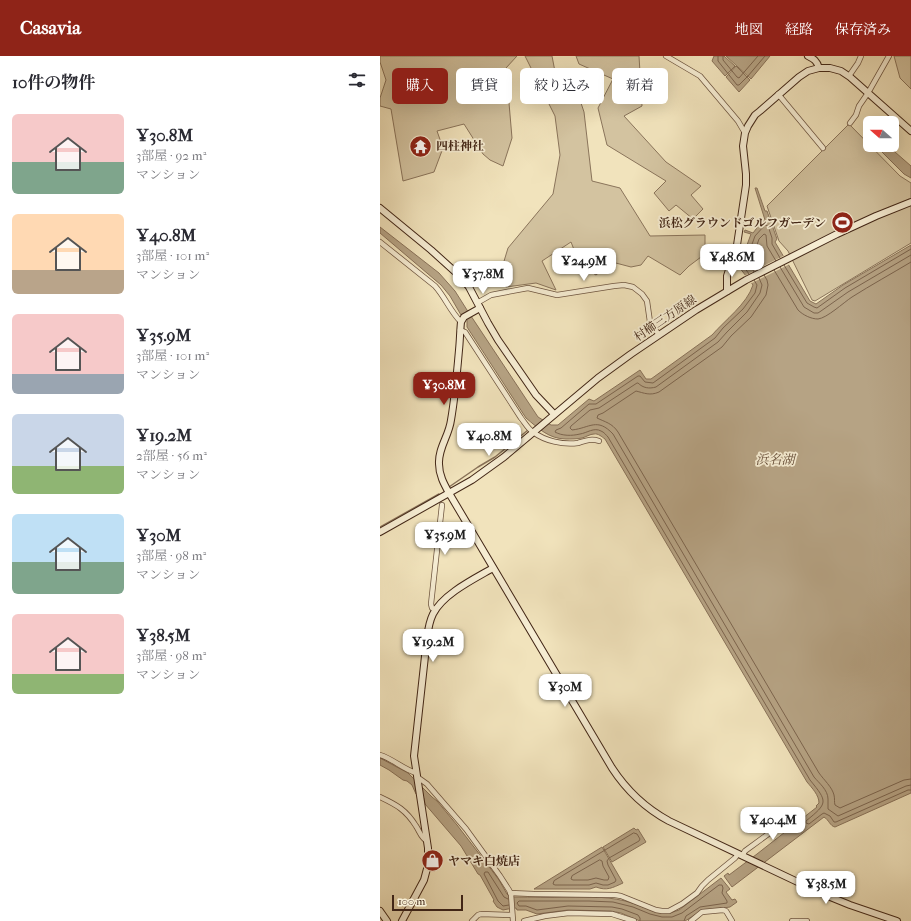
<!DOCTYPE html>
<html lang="ja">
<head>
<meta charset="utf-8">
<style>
	:root { --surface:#fff; --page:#f7f7f7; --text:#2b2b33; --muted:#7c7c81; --accent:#8f2418 }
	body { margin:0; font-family:"IM FELL French Canon","Noto Serif JP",serif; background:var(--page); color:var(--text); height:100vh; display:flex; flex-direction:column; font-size:15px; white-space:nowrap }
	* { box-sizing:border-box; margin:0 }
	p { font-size:13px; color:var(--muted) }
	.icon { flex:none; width:22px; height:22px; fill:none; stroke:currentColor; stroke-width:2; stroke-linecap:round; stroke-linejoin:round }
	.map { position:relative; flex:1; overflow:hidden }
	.side { display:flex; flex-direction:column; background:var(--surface); width:380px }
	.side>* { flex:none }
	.hud { position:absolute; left:12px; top:12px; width:380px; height:36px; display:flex; gap:8px }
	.needle { width:26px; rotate:291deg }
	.tools { position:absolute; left:483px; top:60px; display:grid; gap:8px }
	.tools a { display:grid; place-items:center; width:36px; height:36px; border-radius:6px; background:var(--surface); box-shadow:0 4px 16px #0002; font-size:20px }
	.scale { position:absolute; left:12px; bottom:10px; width:71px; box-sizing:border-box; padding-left:4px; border:2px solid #422616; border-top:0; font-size:11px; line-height:14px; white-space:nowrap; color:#422616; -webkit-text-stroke:3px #f6edd3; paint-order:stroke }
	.price { position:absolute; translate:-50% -34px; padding:0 9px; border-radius:8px; background:#fff; color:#222; font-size:13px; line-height:26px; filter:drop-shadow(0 1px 2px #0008) }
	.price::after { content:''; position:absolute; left:50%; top:24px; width:12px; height:9px; margin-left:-6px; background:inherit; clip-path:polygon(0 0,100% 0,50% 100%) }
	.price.selected { background:var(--accent); color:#fff }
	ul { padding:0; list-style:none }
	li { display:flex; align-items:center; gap:12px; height:100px; padding:0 12px }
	li span { display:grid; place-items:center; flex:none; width:112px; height:80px; border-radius:6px; color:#555 }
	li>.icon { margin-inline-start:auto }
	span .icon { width:48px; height:48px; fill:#fffc; stroke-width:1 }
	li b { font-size:17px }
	h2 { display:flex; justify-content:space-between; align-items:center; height:48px; padding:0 12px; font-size:17px }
	.tag { padding:0 14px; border-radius:6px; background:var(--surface); box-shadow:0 4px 16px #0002; font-size:14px; line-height:36px }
	.tag.selected { background:var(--accent); color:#fff }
	header { display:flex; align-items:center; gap:24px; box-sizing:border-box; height:56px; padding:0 20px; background:var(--accent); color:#fff }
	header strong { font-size:19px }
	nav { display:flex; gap:22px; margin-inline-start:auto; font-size:14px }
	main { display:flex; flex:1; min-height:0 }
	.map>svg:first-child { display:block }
</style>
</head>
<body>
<header>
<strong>Casavia</strong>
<nav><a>地図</a><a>経路</a><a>保存済み</a></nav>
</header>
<main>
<section class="side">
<h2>10件の物件<svg class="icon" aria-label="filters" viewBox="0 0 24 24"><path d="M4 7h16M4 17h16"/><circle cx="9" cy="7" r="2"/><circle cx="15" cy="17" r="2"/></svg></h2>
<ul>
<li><span style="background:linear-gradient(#f6c9c9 60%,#7fa58c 0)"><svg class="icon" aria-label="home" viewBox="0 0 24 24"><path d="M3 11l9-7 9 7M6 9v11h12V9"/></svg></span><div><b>¥30.8M</b><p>3部屋 · 92 m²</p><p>マンション</p></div></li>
<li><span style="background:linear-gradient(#ffd9b3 70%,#b9a48a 0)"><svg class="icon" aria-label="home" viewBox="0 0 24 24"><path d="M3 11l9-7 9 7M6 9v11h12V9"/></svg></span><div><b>¥40.8M</b><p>3部屋 · 101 m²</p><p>マンション</p></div></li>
<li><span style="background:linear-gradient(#f6c9c9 75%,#9aa5b1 0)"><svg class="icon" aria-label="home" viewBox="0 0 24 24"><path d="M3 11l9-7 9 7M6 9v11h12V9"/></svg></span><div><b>¥35.9M</b><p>3部屋 · 101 m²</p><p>マンション</p></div></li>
<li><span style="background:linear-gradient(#c9d6e8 65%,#8fb573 0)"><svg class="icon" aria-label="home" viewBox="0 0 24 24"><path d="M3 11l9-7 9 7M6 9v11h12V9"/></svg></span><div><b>¥19.2M</b><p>2部屋 · 56 m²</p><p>マンション</p></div></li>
<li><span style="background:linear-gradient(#bfe0f5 60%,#7fa58c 0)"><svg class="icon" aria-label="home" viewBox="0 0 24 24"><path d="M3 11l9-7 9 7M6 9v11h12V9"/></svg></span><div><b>¥30M</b><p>3部屋 · 98 m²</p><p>マンション</p></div></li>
<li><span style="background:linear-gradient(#f6c9c9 75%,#8fb573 0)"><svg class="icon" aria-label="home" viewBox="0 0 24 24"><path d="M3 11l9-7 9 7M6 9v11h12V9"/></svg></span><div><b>¥38.5M</b><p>3部屋 · 98 m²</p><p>マンション</p></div></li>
</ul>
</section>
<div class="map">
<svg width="531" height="865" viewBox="0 0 531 865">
	<rect width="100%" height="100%" fill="#f1e3bc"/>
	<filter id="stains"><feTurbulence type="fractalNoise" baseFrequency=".005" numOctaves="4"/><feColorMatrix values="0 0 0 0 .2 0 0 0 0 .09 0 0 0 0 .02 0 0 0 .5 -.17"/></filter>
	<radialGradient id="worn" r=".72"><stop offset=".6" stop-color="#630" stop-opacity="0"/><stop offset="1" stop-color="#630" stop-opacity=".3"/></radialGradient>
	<g fill="#d3c3a0" stroke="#8a745b">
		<polygon points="0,0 137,0 126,12 132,82 123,110 110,104 103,98 84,68 57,75 63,92 54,116 23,125 11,53 0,50 0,42 6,24 0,6"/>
		<polygon points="145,0 172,0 177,26 198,38 204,56 212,125 240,132 270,180 325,179 325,198 309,210 300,219 268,200 261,209 251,211 232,206 216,219 200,209 191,186 162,205 176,234 156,227 126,231 118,225 128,192 173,138 180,99 175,60"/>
		<polygon points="196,0 259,0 262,50 244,60 286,106 321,130 311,139 323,153 313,163 296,149 289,155 274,137 286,125 227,89 218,52 233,23 199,8"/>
		<polygon points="514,0 531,0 531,33 520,22"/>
		<polygon points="469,68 520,120 531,127 531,187 435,245 432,244 408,195 399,185 387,150"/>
	</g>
	<g fill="#b6a384" stroke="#887158">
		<polygon points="334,0 344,0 355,10 345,20 332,5"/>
		<polygon points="346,0 390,0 371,23"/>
		<polygon points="356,10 370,24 359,36 346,21"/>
		<polygon points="495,89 507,89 531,110 531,122 524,118"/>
		<path d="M375,132H377L385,155H387L397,183L395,186L430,245L436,248L463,229L531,189V737L455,771C450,770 449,764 444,761L352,831L344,820L348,817L349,819L377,798L437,751L436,750L439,747C439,739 432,732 427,726L225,383C222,381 218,377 214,378C210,378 206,381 202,382C197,383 191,383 186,383C169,383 158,372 146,362L87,271V264L81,259L70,240L61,229L0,177V171L59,217L75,235L87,254L158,361L171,369H178L209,343L214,345L260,314L266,323H271L332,279C345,264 367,248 373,229L359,211L371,178L364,176L365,174L373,177L380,168L385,164Z"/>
		<path d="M0,702L28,717L52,741L57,745L77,769L107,808L119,824L127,838L134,841C152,841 170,842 187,841C209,841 231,840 252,847C270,852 279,862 299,854L341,822L350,833L346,836L352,844L355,843L357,846L350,851L321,855L305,865H260L241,857L231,855L188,854L157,858L146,854H137L136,852L128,853L123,854L117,851L113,845L114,844L100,819L98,818L81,790L45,748L44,742L36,738L32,729L27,725L23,724L9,714L0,709Z"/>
		<polygon points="254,772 256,774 258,773 266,786 232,806 223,791"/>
		<path d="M222,791L243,827C232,832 227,835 216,831L210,833H154Z"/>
	</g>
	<polygon fill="#f1e3bc" points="405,199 410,208 370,228 366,223 364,220"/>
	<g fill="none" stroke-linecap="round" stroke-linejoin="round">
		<g stroke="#7c644d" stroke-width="1">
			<polyline points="338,0 338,5 357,29 359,29 368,20 385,0"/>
			<polyline points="343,0 343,4 357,21 359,22 378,0"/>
			<polyline points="404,209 427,247 434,251 437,252 465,232 531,193"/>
			<polyline points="400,211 424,251 434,257 438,257 441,255 468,236 531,199"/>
			<path d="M394,214L418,254C423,259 431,263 438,263C447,262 463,247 472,241C491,229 511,218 531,206"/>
			<polyline points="374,216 370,209 379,183 384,178 386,179 387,190 396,205"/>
			<polyline points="369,218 364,211 364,210 375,180 385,169 388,170 392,182 392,188 400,202"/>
			<path d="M384,219L387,224L388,229L386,239L371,261L351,280L342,291L279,336C270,340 264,337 256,335L223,357L218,359L217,362C225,366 232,367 238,376L439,717C444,724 452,731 454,739C455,743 454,746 455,749L460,752L524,724L531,723"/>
			<path d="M379,222L382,229L380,237L367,256L347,276L338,286L276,331C269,333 263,332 258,327H257L219,352L210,354L191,370L190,372L192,374C210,372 217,361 233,378L434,721C439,727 448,734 448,743C448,746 448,750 448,753L458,760L526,730L531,729"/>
			<path d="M374,224L377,229L375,237L363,253L343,272L335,282L273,327L265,326L260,320H258L216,348H209L181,372L176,374L175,376C182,380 192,380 200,378C207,377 214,371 221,375C224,376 226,379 228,381L430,724C448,746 448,747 426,765V767L429,768L442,758L444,757L450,760L454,766H456L528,734H531"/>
			<polygon points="254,777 257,778 260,783 259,785 229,802 227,805 228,809 236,824 235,826 228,829 223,829 216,827 209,829 175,829 173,828 174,825"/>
			<polygon points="220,804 222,805 223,810 229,821 228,824 224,824 216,822 208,824 193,824 191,823 192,820"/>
			<polyline points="128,843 124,841 108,816 105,816 104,818 118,845 123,850 129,849"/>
			<polyline points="260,865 260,862 258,859 242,853 232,851 188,850 157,854 146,850 139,850 137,847 139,845 209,845 233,846 253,851 270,858 282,861 292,861 302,857 339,829 342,829 343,832 342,837 347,845 347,847 320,851 306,860 304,865"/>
		</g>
		<g stroke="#887158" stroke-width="1.5">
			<polyline points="69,431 98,411 115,401 148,374"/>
			<polyline points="0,471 59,438"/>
		</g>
		<defs>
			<g id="street">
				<polyline points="286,0 320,20 358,65 365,77"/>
				<polyline points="469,20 478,7 481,0"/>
				<polyline points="398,38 443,92"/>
				<polyline points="470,67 476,59 479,50 488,37 509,0"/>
				<path d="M0,186L55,230C65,241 70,255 81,266"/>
				<polyline points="97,247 111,239 148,232 177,239 234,230 244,229 253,231 262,238 267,245 270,266 279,279"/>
				<path d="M80,274L85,276L141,362C145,367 148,373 153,376C165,385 183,389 198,387C205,385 211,382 219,385"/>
				<polyline points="56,554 52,552 51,548 62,449"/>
				<path d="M0,699C13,703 23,713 36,717"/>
				<polyline points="37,722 40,723 47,728 86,773 120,820 129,834 131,838 133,865"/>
				<path d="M0,741C17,749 26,754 36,770C40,776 41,782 47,785"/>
				<polyline points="362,800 365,795 391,776 405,770 414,764"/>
				<polyline points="130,837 154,838 235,839 241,840 276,854 282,855 289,855 302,848 317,837 322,830 328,824 355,802 358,798"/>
				<polyline points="92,865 98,859 101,858 132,859"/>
				<polyline points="144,865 165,860 189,857 232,858 254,865"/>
				<polyline points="311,865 322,856 343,854 346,855 352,865"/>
				<polyline points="412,865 427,865"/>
			</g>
			<g id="secondary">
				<path d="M428,0C434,3 437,5 439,12"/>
				<polyline points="0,152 51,194 82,222 89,231 108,267 118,284 156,339 174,358"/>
				<polyline points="347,235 347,220 357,189 366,129 366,118 363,90 365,77 368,70 375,59 380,55 419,21 428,15 439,12 450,12 461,15 470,21 531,75"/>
				<path d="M100,252L84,261L81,266C80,275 80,285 79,294C77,317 75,341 71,364C69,380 58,392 59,408C59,419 64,428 69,437L232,712C247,735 265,752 289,765L443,838L470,849L517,865"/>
				<polyline points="0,476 92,424 124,401 218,322 251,298 316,254 366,224 457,178 496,160 531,146"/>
				<polyline points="0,855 7,865"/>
				<path d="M22,865L44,824L48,809V792L34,700L47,582C48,574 49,566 53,558C63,538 94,523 113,512"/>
			</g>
		</defs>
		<use href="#street" stroke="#6e5540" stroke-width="6"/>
		<use href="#secondary" stroke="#422616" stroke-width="8"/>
		<use href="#street" stroke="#f6edd3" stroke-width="4.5"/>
		<use href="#secondary" stroke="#f6edd3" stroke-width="6"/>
	</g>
	<defs>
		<symbol id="temple-disc" viewBox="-11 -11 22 22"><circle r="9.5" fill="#8f2418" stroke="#f6edd3"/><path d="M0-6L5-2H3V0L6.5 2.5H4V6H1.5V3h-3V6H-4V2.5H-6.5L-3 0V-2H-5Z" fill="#fff"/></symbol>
		<symbol id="stadium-disc" viewBox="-11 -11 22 22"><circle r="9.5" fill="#8f2418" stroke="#f6edd3"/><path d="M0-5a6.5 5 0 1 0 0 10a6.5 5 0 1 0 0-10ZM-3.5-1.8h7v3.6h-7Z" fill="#fff"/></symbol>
		<symbol id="shop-disc" viewBox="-11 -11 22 22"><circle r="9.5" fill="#8f2418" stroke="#f6edd3"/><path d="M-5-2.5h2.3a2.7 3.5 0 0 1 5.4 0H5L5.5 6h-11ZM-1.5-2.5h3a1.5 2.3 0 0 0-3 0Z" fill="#fff"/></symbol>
	</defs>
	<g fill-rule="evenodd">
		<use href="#temple-disc" x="28" y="78" width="25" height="25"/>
		<use href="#stadium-disc" x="450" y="154" width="25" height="25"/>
		<use href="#shop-disc" x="40" y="792" width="25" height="25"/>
	</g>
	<g text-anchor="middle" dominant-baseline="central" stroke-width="3.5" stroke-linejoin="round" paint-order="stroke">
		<g font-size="12" font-weight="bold" fill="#422616" stroke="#f6edd3" text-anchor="start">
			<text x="56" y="90">四柱神社</text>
			<text x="446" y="167" text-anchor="end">浜松グラウンドゴルフガーデン</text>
			<text x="68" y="805">ヤマキ白焼店</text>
		</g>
		<g font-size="12" fill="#422616" stroke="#f6edd3">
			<text transform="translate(285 262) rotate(-34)">村櫛三方原線</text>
		</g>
		<g font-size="13" font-style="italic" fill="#654c37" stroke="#f6edd3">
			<text x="395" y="403">浜名湖</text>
		</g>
	</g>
	<rect width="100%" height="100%" filter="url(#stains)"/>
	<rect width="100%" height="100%" fill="url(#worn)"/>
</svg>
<div class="tools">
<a><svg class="needle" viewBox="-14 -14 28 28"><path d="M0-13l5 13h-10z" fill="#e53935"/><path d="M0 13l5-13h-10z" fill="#7c7c81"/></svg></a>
</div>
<div class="scale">100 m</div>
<b class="price" style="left:352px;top:222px">¥48.6M</b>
<b class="price" style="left:204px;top:226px">¥24.9M</b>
<b class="price" style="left:103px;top:239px">¥37.8M</b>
<b class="price selected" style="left:64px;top:350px">¥30.8M</b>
<b class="price" style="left:109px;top:401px">¥40.8M</b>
<b class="price" style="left:65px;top:500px">¥35.9M</b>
<b class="price" style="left:53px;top:607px">¥19.2M</b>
<b class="price" style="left:185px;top:652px">¥30M</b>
<b class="price" style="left:393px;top:785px">¥40.4M</b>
<b class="price" style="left:446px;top:849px">¥38.5M</b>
<div class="hud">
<a class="tag selected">購入</a>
<a class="tag">賃貸</a>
<a class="tag">絞り込み</a>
<a class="tag">新着</a>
</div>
</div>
</main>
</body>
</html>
